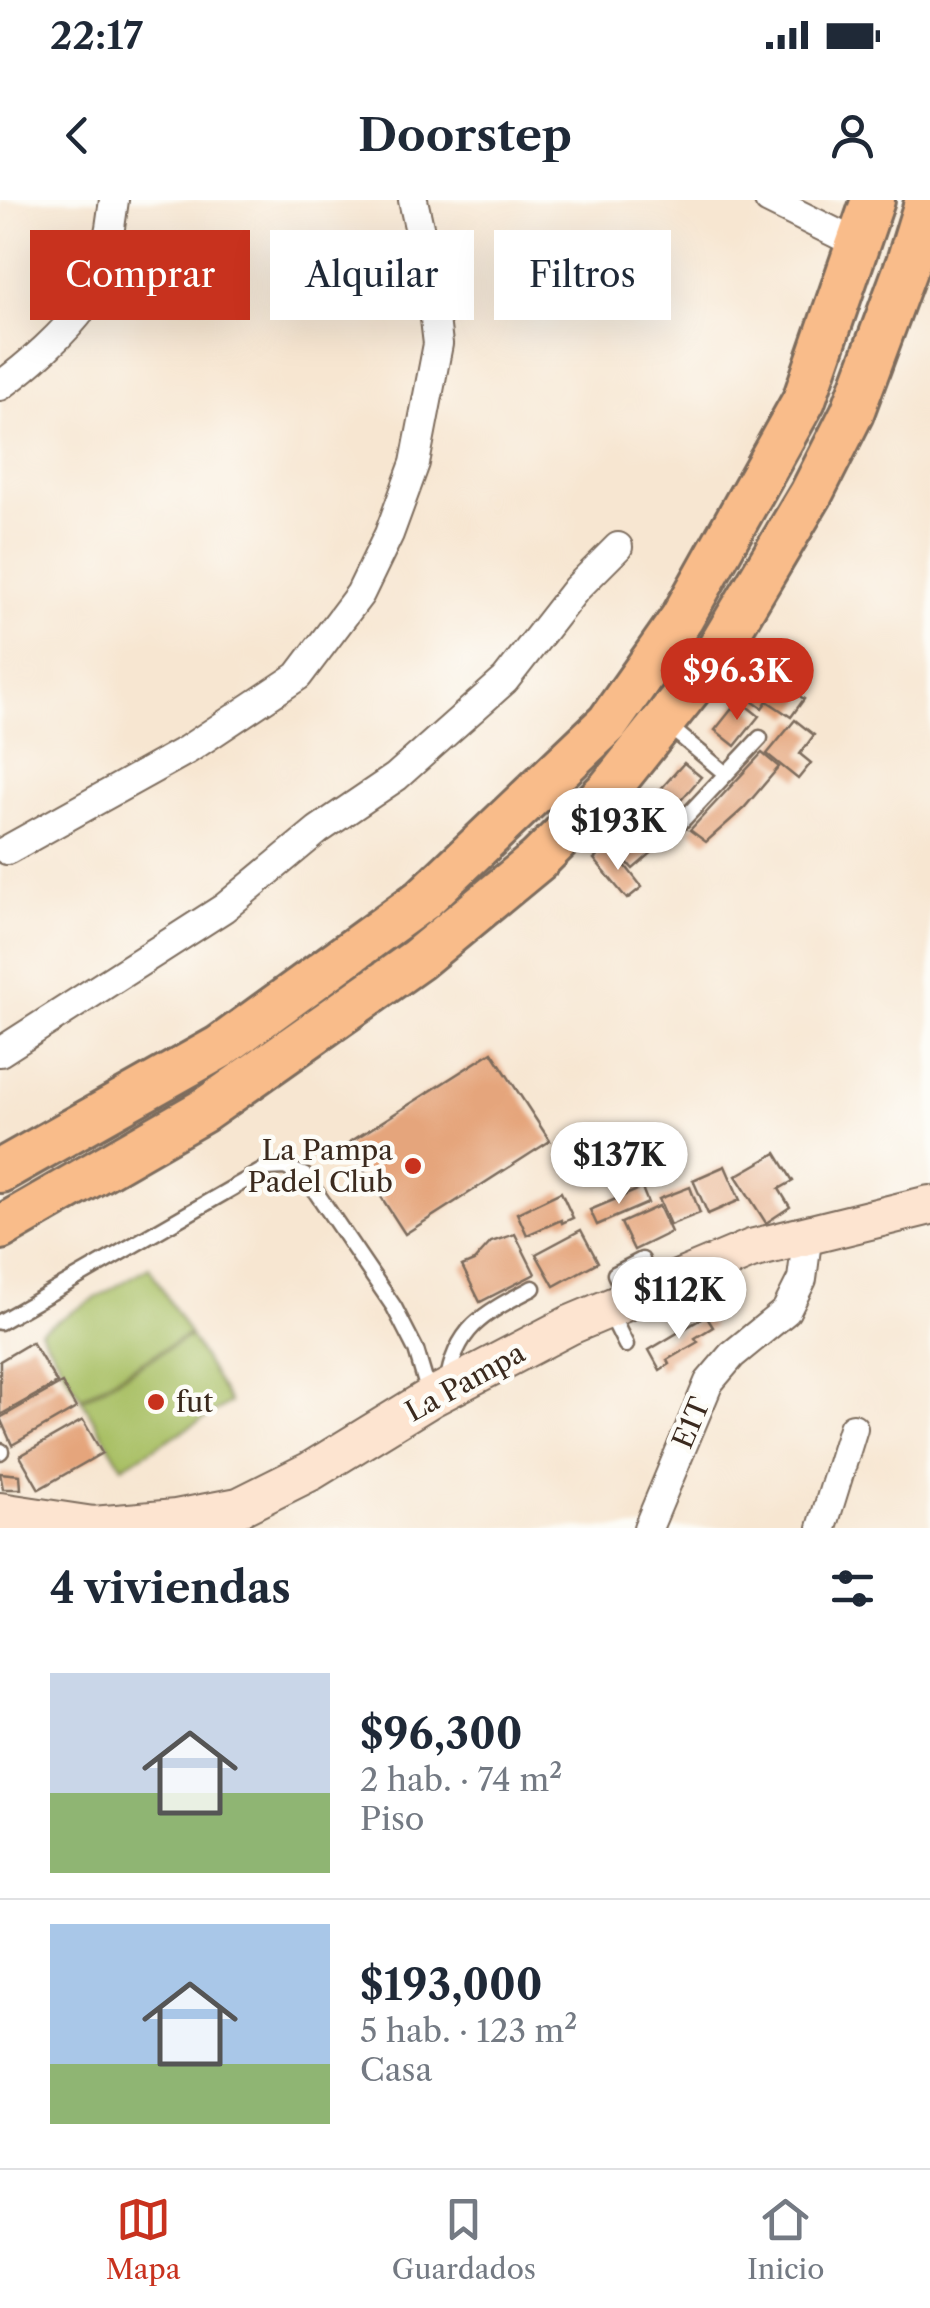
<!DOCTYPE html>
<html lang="es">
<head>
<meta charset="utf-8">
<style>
	:root { --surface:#fff; --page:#f2f2f3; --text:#1f2937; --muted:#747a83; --line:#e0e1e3; --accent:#c8321e }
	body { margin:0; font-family:"Libre Caslon Text",serif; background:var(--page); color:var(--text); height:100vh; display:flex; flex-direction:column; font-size:38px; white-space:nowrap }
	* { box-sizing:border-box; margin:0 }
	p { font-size:32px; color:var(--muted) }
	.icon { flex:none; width:55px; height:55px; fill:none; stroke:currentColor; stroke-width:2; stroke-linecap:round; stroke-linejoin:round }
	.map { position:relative; height:1328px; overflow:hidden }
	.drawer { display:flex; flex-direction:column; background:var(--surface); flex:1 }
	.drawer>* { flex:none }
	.banner { position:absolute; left:30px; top:30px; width:870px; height:90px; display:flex; gap:20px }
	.price { position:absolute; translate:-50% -85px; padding:0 22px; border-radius:35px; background:#fff; color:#222; font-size:32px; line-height:65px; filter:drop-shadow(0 2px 5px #0008) }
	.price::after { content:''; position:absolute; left:50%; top:60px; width:30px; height:22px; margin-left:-15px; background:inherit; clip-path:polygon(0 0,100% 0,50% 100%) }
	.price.active { background:var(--accent); color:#fff }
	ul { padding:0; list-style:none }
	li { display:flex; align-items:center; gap:30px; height:250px; padding:0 50px }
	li+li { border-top:2px solid var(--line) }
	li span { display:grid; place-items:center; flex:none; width:280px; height:200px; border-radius:0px; color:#555 }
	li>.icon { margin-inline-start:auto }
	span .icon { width:120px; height:120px; fill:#fffc; stroke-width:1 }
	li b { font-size:42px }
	h2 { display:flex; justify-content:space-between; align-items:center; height:120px; padding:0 50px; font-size:42px }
	.tag { padding:0 35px; border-radius:0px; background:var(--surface); box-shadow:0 10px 40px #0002; font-size:35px; line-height:90px }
	.tag.active { background:var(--accent); color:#fff }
	.status { display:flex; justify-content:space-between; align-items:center; height:70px; padding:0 50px; background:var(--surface); direction:ltr }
	.status svg { height:28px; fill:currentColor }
	header { display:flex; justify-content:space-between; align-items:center; height:130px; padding:0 50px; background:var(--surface); font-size:45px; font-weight:700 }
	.tab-bar { display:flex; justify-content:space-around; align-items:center; height:140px; border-top:2px solid var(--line); background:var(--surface); font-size:28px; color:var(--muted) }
	.tab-bar a { display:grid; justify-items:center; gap:5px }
	.tab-bar .active { color:var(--accent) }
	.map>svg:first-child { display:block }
</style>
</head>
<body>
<div class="status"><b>22:17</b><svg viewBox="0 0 49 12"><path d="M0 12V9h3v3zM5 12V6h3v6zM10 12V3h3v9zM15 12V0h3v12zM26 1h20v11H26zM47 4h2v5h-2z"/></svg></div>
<header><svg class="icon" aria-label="back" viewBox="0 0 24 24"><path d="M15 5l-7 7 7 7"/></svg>Doorstep<svg class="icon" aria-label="person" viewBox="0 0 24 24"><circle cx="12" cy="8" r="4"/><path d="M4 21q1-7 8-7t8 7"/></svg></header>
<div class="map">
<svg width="930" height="1328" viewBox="0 0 930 1328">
	<rect width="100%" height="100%" fill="#fdfcf7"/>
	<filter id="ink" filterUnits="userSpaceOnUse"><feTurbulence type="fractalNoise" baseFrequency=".01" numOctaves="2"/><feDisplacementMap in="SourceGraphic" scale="20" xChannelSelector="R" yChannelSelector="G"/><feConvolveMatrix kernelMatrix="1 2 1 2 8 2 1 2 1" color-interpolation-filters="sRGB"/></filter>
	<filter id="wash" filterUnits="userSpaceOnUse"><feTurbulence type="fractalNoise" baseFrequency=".0048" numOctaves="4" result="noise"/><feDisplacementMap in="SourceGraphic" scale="40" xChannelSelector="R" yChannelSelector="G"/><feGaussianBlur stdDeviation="2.25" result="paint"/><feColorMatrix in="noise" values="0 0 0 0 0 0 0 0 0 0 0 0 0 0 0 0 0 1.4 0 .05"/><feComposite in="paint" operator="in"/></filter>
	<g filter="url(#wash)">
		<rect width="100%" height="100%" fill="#f7e6d1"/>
		<g fill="#a8bf64" stroke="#727441" stroke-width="2.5">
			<polygon points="149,1067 189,1134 81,1198 40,1131"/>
			<polygon points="190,1136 230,1203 122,1267 82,1200"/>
		</g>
		<g id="blocks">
			<g fill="#e5a57b">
				<polygon points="760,469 804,499 791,517 767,501 762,508 743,495"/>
				<polygon points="739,500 759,516 735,546 715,530"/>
				<polygon points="795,520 814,535 800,554 811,563 798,579 767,554"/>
				<polygon points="762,553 779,567 744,608 706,642 690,630"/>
				<polygon points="684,563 701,577 668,615 651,600"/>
				<polygon points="634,626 655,650 633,669 612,645"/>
				<polygon points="610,646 642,687 627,699 594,659"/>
				<polygon points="492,852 550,941 405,1034 347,944"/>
				<polygon points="776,953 793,981 779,989 790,1007 766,1023 736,976"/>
				<polygon points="725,966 740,1000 708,1014 693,980"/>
				<polygon points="690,987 700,1013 670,1025 659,999"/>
				<polygon points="642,988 648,1003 597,1025 590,1010"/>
				<polygon points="561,992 573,1018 562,1023 561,1020 527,1035 517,1013"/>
				<polygon points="659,1006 671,1032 634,1050 621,1023"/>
				<polygon points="581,1030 598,1062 554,1086 536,1054"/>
				<polygon points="515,1034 535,1074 480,1102 462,1066 474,1061 491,1042"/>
				<polygon points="706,1116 713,1127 695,1138 698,1142 667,1160 669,1164 660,1170 649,1150"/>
				<polygon points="32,1142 57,1183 0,1215 0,1161"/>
				<polygon points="62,1183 76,1208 12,1245 0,1218"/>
				<polygon points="83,1220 102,1253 39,1289 20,1256"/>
				<polygon points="0,1273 20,1275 21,1289 3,1289"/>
			</g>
		</g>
	</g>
	<g filter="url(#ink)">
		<use href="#blocks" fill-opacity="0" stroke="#7d6c5d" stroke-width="2.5"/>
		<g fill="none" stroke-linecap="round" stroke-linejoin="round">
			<defs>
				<g id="lane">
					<polyline points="665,523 726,574"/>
					<path d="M614,592C636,612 648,633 680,623L760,538"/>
					<polyline points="627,1100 615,1074 642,1060"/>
					<polyline points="609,1111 626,1145"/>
					<polyline points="0,1122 267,968 285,967 305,976 394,1107 416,1150 430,1197"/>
					<path d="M447,1185C455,1127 485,1113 533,1088"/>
					<polyline points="0,1252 1,1251"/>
				</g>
				<g id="street">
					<polyline points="769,0 858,44"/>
					<path d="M0,186C28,166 65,133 85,105C101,84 111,27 114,0"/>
					<polyline points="7,650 187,550 298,476 360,394 389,334 415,263 438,144 430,77 413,0"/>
					<polyline points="0,852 224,708 318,630 396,577 505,480 576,389 618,347"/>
					<polyline points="648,1328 709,1182 732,1155 786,1111 802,1079 808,1033"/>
					<polyline points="822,1328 853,1228"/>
				</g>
				<polyline id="secondary" points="0,1312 93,1326 176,1319 239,1307 311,1271 430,1198 570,1125 751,1049 930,1005"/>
				<g id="primary">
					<polyline points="0,971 220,847 422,700 608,523 682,418 804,200 873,0"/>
					<polyline points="0,1028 203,911 417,760 538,660 610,588 711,462 811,294 852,213 908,62 927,0"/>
				</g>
			</defs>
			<use href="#lane" stroke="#7d6c5d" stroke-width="19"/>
			<use href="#street" stroke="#7d6c5d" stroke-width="32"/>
			<use href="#secondary" stroke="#7d6c5d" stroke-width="42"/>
			<use href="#primary" stroke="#7d6c5d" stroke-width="48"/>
			<use href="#lane" stroke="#fff" stroke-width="14"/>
			<use href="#street" stroke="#fff" stroke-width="28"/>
			<use href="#secondary" stroke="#fde4d0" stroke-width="38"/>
			<use href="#primary" stroke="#f9bc8a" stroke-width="42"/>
		</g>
	</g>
	<g fill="#c8321e" stroke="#fdfcf7" stroke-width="4">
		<circle cx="413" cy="966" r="10"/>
		<circle cx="156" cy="1202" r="10"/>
	</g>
	<g text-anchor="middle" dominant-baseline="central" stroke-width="9" stroke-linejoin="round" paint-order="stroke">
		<g font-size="28" fill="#3b2a1e" stroke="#fdfcf7" text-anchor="end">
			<text x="393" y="950">La Pampa<tspan x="393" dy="32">Padel Club</tspan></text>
			<text x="176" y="1202" text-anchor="start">fut</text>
		</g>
		<g font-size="28" fill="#3b2a1e" stroke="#fdfcf7">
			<text transform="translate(465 1182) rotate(-29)">La Pampa</text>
			<text transform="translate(691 1223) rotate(-67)">E1T</text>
		</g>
	</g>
</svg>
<b class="price active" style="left:737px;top:523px">$96.3K</b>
<b class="price" style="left:618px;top:673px">$193K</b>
<b class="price" style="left:619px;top:1007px">$137K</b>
<b class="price" style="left:679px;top:1142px">$112K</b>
<div class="banner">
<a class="tag active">Comprar</a>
<a class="tag">Alquilar</a>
<a class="tag">Filtros</a>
</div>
</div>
<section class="drawer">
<h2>4 viviendas<svg class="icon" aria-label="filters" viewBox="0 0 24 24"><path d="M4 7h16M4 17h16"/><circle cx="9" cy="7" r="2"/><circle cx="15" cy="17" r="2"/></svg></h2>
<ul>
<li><span style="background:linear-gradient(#c9d6e8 60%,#8fb573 0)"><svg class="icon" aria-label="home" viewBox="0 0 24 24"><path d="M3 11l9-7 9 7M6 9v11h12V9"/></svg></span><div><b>$96,300</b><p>2 hab. · 74 m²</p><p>Piso</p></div></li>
<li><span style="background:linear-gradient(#a9c7e8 70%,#8fb573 0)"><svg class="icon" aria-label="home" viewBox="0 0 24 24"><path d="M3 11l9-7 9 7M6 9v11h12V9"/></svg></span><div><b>$193,000</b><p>5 hab. · 123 m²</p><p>Casa</p></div></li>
</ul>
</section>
<nav class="tab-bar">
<a class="active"><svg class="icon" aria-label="map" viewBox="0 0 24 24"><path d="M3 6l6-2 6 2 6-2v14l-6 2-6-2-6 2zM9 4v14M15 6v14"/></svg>Mapa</a>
<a><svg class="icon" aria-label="saved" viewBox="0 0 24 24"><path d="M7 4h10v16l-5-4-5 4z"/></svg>Guardados</a>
<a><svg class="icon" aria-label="home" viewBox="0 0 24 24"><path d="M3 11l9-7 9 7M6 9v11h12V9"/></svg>Inicio</a>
</nav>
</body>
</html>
